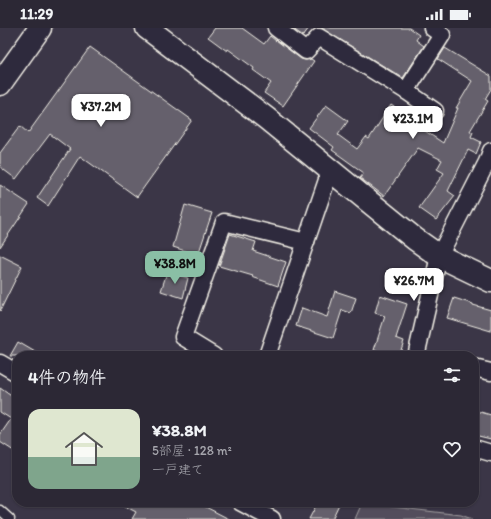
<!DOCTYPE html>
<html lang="ja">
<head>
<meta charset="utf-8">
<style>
	:root { --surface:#2c2835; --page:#383441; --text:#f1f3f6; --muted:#a6a6ad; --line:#484450; --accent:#8abfa5 }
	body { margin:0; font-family:Itim,"Klee One",sans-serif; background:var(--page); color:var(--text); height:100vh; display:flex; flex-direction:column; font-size:15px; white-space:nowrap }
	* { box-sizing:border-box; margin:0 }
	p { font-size:13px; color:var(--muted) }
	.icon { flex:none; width:22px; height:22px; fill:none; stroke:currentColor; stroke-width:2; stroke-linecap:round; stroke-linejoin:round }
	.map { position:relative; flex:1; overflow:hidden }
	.details { position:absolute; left:12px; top:323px; width:467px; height:156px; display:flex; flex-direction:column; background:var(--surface); border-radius:16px; box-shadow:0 1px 3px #0004,0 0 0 1px var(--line) }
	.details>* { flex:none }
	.price { position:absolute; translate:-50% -34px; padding:0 9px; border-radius:8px; background:#fff; color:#222; font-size:13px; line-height:26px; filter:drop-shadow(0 1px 2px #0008) }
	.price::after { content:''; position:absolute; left:50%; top:24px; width:12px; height:9px; margin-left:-6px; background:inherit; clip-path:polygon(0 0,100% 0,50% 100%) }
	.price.selected { background:var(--accent); color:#111 }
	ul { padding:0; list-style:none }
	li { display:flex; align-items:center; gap:12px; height:100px; padding:0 16px }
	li+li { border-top:1px solid var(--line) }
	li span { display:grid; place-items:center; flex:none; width:112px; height:80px; border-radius:12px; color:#555 }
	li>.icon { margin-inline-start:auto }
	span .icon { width:48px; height:48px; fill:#fffc; stroke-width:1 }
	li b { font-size:17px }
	h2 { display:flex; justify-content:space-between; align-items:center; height:48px; padding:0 16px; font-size:17px }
	.status { display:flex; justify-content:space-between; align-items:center; height:28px; padding:0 20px; background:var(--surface); direction:ltr }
	.status svg { height:11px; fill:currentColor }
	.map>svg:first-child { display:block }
</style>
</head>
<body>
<div class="status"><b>11:29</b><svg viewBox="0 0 49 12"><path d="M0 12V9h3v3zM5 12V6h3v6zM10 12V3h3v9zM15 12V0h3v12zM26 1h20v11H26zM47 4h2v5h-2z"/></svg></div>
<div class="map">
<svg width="491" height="491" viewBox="0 0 491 491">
	<rect width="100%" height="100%" fill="#3b3647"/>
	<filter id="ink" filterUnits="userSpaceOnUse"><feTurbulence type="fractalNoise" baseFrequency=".025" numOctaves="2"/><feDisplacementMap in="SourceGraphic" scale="8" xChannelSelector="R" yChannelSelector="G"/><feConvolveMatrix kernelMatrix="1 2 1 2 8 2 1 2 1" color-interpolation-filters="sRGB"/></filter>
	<g filter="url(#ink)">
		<polygon fill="#534e5c" stroke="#a4a0a2" points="362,475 401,480 461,487 472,491 355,491"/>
		<g fill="#65616c" stroke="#f4f1e8">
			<polygon points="215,0 242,0 264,16 270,8 276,13 276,12 301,31 305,32 311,31 314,33 283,78 264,65 271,55 253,42 254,40 228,21 227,23 208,9"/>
			<polygon points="292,0 309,0 303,8"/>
			<polygon points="321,0 409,0 419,7 416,12 424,18 403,50"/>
			<polygon points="90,19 192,92 137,169 80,128 48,178 37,170 70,121 50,106 16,151 0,139 0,125 20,98 28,105"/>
			<polygon points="445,20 491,48 491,61 485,71 488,73 470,103 473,104 471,109 481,114 476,126 468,122 448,163 455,168 436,192 419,180 444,145 437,141 442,132 418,120 384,168 360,150 364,145 332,122 334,119 309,100 326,77 348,93 338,107 357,121 366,109 369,111 391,77 409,89 407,91 443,115 458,80 456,80 472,53 438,31"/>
			<polygon points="0,157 29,176 0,219"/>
			<polygon points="185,177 212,185 198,227 173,219"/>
			<polygon points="230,206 256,214 253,223 286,234 278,258 252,249 253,248 219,238"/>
			<polygon points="0,227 22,238 0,283"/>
			<polygon points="167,244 188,250 183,270 161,263"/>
			<polygon points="335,263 356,270 351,285 342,282 333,310 296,298 302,280 327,289"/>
			<polygon points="380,267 407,276 396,310 404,313 399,328 390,328 374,322 385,288 375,285"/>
			<polygon points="454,270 473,276 473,277 491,282 491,303 447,290"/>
			<polygon points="18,314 42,328 10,328"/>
			<polygon points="0,360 17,372 17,425 0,414 0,407 11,391 0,384"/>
			<polygon points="477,383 491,387 491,411 474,407 474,395"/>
			<polygon points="117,474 196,474 229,491 132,491 136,484"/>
			<polygon points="318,474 340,474 332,491 309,491"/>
		</g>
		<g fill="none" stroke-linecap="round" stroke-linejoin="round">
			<defs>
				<polyline id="lane" points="0,482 10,491"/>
				<g id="street">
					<polyline points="276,0 306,23 319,9 406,63 442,7 432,0"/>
					<polyline points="406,63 435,83"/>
					<polyline points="214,328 183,309 224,194 306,214"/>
					<polyline points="267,328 330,143"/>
					<polyline points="416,328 439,228 487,134 491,123"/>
					<polyline points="0,335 17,345"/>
					<polyline points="474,340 491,344"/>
					<polyline points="474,420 491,425"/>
					<polyline points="240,474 272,491"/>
				</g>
				<polyline id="secondary" points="147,0 266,90 415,211 439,228 491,253"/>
				<polyline id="highway" points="0,56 40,0"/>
			</defs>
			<use href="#lane" stroke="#f4f1e8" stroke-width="11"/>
			<use href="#street" stroke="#f4f1e8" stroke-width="19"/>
			<use href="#secondary" stroke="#f4f1e8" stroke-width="25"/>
			<use href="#highway" stroke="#f4f1e8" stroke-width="25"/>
			<use href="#lane" stroke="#2f2a3d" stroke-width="8"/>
			<use href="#street" stroke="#2f2a3d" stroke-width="16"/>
			<use href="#secondary" stroke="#2f2a3d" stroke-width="22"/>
			<use href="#highway" stroke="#2f2a3d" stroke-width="22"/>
		</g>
	</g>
</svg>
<b class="price" style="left:101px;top:100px">¥37.2M</b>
<b class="price" style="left:413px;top:112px">¥23.1M</b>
<b class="price selected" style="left:175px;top:257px">¥38.8M</b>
<b class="price" style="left:414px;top:274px">¥26.7M</b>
<section class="details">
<h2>4件の物件<svg class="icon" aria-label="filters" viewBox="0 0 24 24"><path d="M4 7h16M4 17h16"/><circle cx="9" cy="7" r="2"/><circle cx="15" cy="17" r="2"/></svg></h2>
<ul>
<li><span style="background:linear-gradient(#dfe7d0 60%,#7fa58c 0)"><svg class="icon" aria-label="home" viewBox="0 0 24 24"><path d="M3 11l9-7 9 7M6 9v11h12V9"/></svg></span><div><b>¥38.8M</b><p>5部屋 · 128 m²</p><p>一戸建て</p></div><svg class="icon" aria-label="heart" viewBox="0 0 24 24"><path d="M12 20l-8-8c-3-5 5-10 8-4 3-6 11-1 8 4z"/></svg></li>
</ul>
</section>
</div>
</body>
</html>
